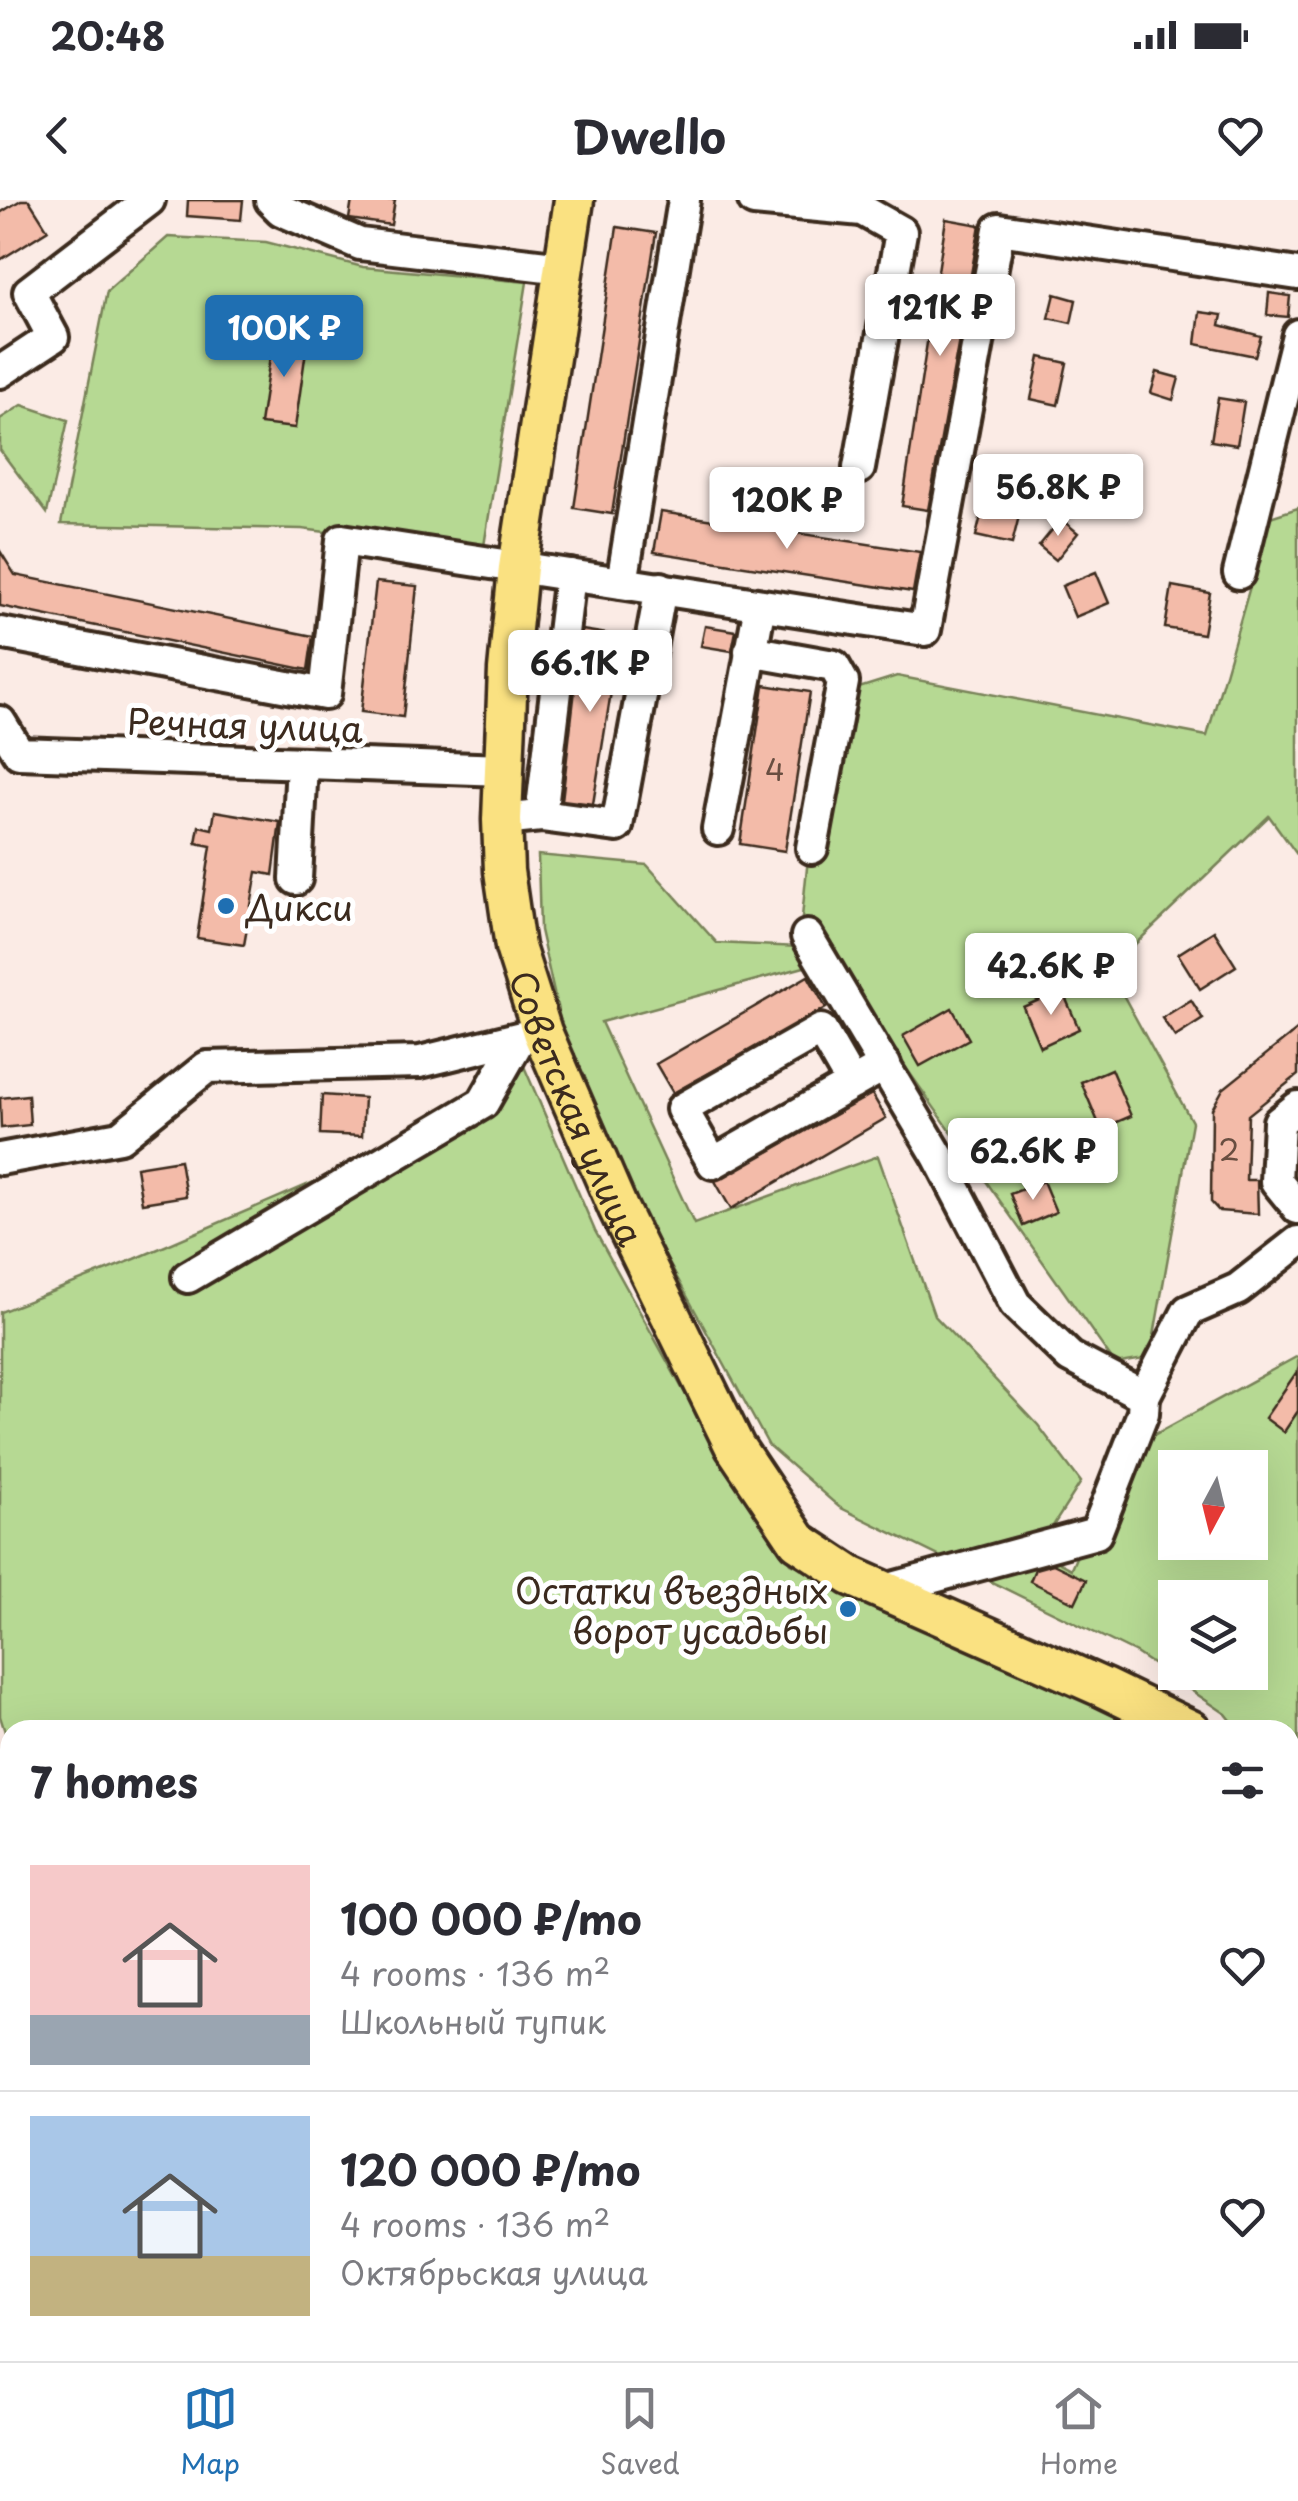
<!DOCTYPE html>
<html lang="en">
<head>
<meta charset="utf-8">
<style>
	:root { --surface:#fff; --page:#f2f2f3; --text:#2b2b33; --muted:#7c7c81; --line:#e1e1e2; --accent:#1f6fb2 }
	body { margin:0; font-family:"Playpen Sans",sans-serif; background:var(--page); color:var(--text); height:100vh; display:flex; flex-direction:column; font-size:38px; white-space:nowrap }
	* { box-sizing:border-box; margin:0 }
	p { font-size:32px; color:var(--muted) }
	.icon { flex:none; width:55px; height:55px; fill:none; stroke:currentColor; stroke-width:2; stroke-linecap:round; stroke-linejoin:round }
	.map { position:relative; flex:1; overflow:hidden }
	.details { position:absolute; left:0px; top:1520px; width:1300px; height:642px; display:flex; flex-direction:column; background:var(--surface); border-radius:30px 30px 0 0; box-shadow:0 10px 40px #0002 }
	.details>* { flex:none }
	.needle { width:65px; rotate:187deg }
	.buttons { position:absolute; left:1158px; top:1250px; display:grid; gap:20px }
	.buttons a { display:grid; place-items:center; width:110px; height:110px; border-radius:0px; background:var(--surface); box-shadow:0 10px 40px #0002; font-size:50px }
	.price { position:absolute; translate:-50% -85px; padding:0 22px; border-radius:10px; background:#fff; color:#222; font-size:32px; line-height:65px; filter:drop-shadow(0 2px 5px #0008) }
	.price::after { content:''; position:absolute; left:50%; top:60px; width:30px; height:22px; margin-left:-15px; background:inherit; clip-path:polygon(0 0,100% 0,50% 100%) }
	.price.on { background:var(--accent); color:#fff }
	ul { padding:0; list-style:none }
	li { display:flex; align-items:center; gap:30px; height:250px; padding:0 30px }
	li+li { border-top:2px solid var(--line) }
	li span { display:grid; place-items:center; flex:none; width:280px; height:200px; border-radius:0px; color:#555 }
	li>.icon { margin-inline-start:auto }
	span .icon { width:120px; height:120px; fill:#fffc; stroke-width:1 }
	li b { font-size:42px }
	h2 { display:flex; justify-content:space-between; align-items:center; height:120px; padding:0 30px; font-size:42px }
	.status { display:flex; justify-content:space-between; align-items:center; height:70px; padding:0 50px; background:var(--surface); direction:ltr }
	.status svg { height:28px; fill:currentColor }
	header { display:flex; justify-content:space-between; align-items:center; height:130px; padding:0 30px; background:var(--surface); font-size:45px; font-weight:700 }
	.dock { display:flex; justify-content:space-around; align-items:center; height:140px; border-top:2px solid var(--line); background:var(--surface); font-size:28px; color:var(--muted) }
	.dock a { display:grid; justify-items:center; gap:5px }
	.dock .on { color:var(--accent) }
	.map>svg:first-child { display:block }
</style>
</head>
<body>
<div class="status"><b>20:48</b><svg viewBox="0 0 49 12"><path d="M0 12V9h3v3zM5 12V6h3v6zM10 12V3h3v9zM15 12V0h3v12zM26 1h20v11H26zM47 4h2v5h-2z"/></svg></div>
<header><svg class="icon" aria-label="back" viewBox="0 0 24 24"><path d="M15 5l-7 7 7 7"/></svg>Dwello<svg class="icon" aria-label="heart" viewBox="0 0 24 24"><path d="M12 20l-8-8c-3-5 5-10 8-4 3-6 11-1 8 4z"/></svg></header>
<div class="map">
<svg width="1298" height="2161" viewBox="0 0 1298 2161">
	<rect width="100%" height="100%" fill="#fbebe5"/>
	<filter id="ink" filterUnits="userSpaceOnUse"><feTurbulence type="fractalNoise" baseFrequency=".01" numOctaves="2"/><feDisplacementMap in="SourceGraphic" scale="20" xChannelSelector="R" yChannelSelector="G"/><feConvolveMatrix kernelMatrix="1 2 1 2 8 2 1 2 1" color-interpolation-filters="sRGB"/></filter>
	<g filter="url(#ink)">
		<g fill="#b6d993" stroke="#788258" stroke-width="2.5" fill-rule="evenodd">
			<polygon points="168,37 266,42 363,67 527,82 483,352 302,329 61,324 107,91"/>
			<polygon points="22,205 68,220 47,313 0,250 0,219"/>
			<path d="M1298,308V656L1269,616L1109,769L1192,922L1150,1158L1115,1164L830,760L601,822L694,1024L878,956L934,1115L1038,1225L1081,1282L1037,1351L1071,1369L1121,1253L1298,1156V1600L1290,1588V1530H1239L1226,1514L1136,1453L839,1307L769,1246L641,1012L561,824L540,730L538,655L647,665L717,743L799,747L824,499L897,476L1207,536L1270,317ZM1175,1268H1250V1342H1175ZM1175,1398H1250V1472H1175Z"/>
			<polygon points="523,864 595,1031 728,1271 791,1363 1160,1530 10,1530 10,1548 0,1516 0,1112 135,1059 351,966 450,918"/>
			<polygon points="1290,1697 1298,1713 1298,1884 1290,1888"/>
			<polygon points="0,1957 10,1966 10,2152 282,2152 297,2161 0,2161"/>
		</g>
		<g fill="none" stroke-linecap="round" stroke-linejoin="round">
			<g stroke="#7cccd7" stroke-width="35">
				<polyline points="0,1827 10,1846"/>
				<polyline points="898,2152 901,2161"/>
			</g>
		</g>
		<g fill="#f3bba9" stroke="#3b2a1e" stroke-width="2.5">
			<polygon points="21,0 29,0 48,30 0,60 0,13"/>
			<polygon points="188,0 243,0 241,20 187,16"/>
			<polygon points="352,0 395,0 391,25 349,19"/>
			<polygon points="946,19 980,25 928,310 902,306"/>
			<polygon points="617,27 656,33 612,314 574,308"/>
			<polygon points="1269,93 1290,96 1288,117 1267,115"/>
			<polygon points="1055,94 1076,100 1071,123 1049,118"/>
			<polygon points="1200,112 1222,115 1220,125 1261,136 1255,156 1196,144"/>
			<polygon points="274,131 308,136 295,228 260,224"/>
			<polygon points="1040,157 1067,163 1058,205 1031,199"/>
			<polygon points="1157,172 1179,178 1173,200 1151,193"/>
			<polygon points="1218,198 1244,202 1237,245 1211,241"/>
			<polygon points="996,255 1032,264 1012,344 976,336"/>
			<polygon points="661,312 920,352 913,392 654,352"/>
			<polygon points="1061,319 1078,333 1056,360 1039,346"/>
			<polygon points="0,351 15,375 313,436 308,470 0,406"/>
			<polygon points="1096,372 1109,403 1075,417 1062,386"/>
			<polygon points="376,382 417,386 403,517 361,512"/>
			<polygon points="1172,386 1210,393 1203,434 1165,428"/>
			<polygon points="705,426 736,431 732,451 701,446"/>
			<polygon points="582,430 620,436 593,604 562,600"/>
			<polygon points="764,485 810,492 785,651 740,644"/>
			<polygon points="215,611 280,622 273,675 257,672 244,745 197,738 211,646 196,643 199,626 212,629"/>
			<polygon points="1214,731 1236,766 1200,789 1178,754"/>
			<polygon points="808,776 826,808 673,893 656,864"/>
			<polygon points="1062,790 1079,829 1040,847 1023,807"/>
			<polygon points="1191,800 1203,819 1175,837 1162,818"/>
			<polygon points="952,808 969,839 920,866 903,836"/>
			<polygon points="1298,829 1298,875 1248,915 1246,980 1257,980 1258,1014 1219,1011 1211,1002 1212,909 1223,889"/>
			<polygon points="1111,869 1131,916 1101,929 1081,882"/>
			<polygon points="872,894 886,918 731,1009 715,981"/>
			<polygon points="28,895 30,925 1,928 0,898"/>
			<polygon points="322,895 364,898 362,936 320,934"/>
			<polygon points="180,960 186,996 142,1003 136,967"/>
			<polygon points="1043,981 1056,1012 1023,1026 1010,994"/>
			<polygon points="1298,1170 1298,1211 1284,1232 1265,1218"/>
			<polygon points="1053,1364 1086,1380 1075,1403 1030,1381 1035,1369"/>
		</g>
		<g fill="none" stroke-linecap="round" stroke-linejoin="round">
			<defs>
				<g id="minor">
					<polyline points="271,0 281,10 360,44 563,68"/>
					<polyline points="754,0 862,10 901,32 859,268"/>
					<polyline points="0,172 53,137 29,92 149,0"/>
					<polyline points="1239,373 1298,135"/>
					<polyline points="622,383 684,0"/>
					<polyline points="0,433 325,494 342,340 925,430 999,29 1298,74"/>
					<polyline points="750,451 834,466 843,482 812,648"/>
					<polyline points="0,522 19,553 504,570"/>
					<polyline points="541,616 570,375"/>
					<polyline points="502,620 541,616 617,626 661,388"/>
					<polyline points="718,629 760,405"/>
					<polyline points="296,679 302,564"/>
					<polyline points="807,736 938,956 1015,1104 1070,1157 1144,1196 1143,1213 1096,1333 882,1391"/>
					<polyline points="852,884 821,830 682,909 713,963 885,865"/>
					<polyline points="1298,907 1279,922 1276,981 1298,1008"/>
					<polyline points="0,959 120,937 207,867 420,862 542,832"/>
					<polyline points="188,1077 483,903 520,838"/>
					<polyline points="1144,1196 1188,1111 1238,1089 1298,1042"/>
				</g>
				<g id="major">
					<path id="s1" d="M574,0L518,368L508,470L502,620L504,671L515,747L542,832L618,1008L735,1247L798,1341L851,1376L1104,1488L1191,1530"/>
					<polyline points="1290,1631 1298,1646"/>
				</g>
			</defs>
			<use href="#minor" stroke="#3b2a1e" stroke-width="38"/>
			<use href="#major" stroke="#3b2a1e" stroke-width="45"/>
			<use href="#minor" stroke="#fff" stroke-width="30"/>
			<use href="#major" stroke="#fae181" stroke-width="38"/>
		</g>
	</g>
	<g fill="#1f6fb2" stroke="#fff" stroke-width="4">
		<circle cx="226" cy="706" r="10"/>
		<circle cx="848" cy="1409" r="10"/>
	</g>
	<g text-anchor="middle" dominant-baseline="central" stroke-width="10" stroke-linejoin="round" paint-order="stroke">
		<g font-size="30" fill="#694e41">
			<text x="775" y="568">4</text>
			<text x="1229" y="948">2</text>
		</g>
		<g font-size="35" fill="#3b2a1e" stroke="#fff">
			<text transform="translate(245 524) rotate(2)">Речная улица</text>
			<text stroke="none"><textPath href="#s1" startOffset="925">Советская улица</textPath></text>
		</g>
		<g font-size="35" fill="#3b2a1e" stroke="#fff" text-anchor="start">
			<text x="246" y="706">Дикси</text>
			<text x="828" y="1389" text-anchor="end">Остатки въездных<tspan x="828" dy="40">ворот усадьбы</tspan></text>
		</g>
	</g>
</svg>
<div class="buttons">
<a><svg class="needle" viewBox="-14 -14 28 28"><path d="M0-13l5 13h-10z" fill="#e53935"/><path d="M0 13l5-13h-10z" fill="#7c7c81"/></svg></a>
<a><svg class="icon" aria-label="layers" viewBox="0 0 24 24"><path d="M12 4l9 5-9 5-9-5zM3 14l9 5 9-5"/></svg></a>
</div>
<b class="price" style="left:940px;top:159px">121K ₽</b>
<b class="price on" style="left:284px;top:180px">100K ₽</b>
<b class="price" style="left:1058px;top:339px">56.8K ₽</b>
<b class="price" style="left:787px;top:352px">120K ₽</b>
<b class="price" style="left:590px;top:515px">66.1K ₽</b>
<b class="price" style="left:1051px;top:818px">42.6K ₽</b>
<b class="price" style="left:1033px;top:1003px">62.6K ₽</b>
<section class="details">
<h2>7 homes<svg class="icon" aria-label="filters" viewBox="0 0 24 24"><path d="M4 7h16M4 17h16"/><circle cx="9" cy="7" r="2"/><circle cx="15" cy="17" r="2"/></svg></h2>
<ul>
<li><span style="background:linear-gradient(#f6c9c9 75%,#9aa5b1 0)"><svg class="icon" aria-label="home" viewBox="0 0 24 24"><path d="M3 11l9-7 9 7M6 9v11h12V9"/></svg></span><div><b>100 000 ₽/mo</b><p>4 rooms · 136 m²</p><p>Школьный тупик</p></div><svg class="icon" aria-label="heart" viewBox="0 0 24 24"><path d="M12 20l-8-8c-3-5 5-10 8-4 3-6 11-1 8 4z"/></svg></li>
<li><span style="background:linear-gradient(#a9c7e8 70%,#c2b280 0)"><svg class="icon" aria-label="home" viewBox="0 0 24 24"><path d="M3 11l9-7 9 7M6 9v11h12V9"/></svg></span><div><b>120 000 ₽/mo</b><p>4 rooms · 136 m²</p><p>Октябрьская улица</p></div><svg class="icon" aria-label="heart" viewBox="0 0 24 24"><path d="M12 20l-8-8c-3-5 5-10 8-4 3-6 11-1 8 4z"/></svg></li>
</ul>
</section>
</div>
<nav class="dock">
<a class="on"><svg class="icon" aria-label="map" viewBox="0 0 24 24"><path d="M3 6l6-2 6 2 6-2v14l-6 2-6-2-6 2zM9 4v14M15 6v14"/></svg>Map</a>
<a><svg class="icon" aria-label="saved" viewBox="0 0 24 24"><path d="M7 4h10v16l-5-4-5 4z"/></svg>Saved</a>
<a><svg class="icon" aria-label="home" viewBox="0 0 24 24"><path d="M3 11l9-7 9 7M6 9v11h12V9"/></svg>Home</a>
</nav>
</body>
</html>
